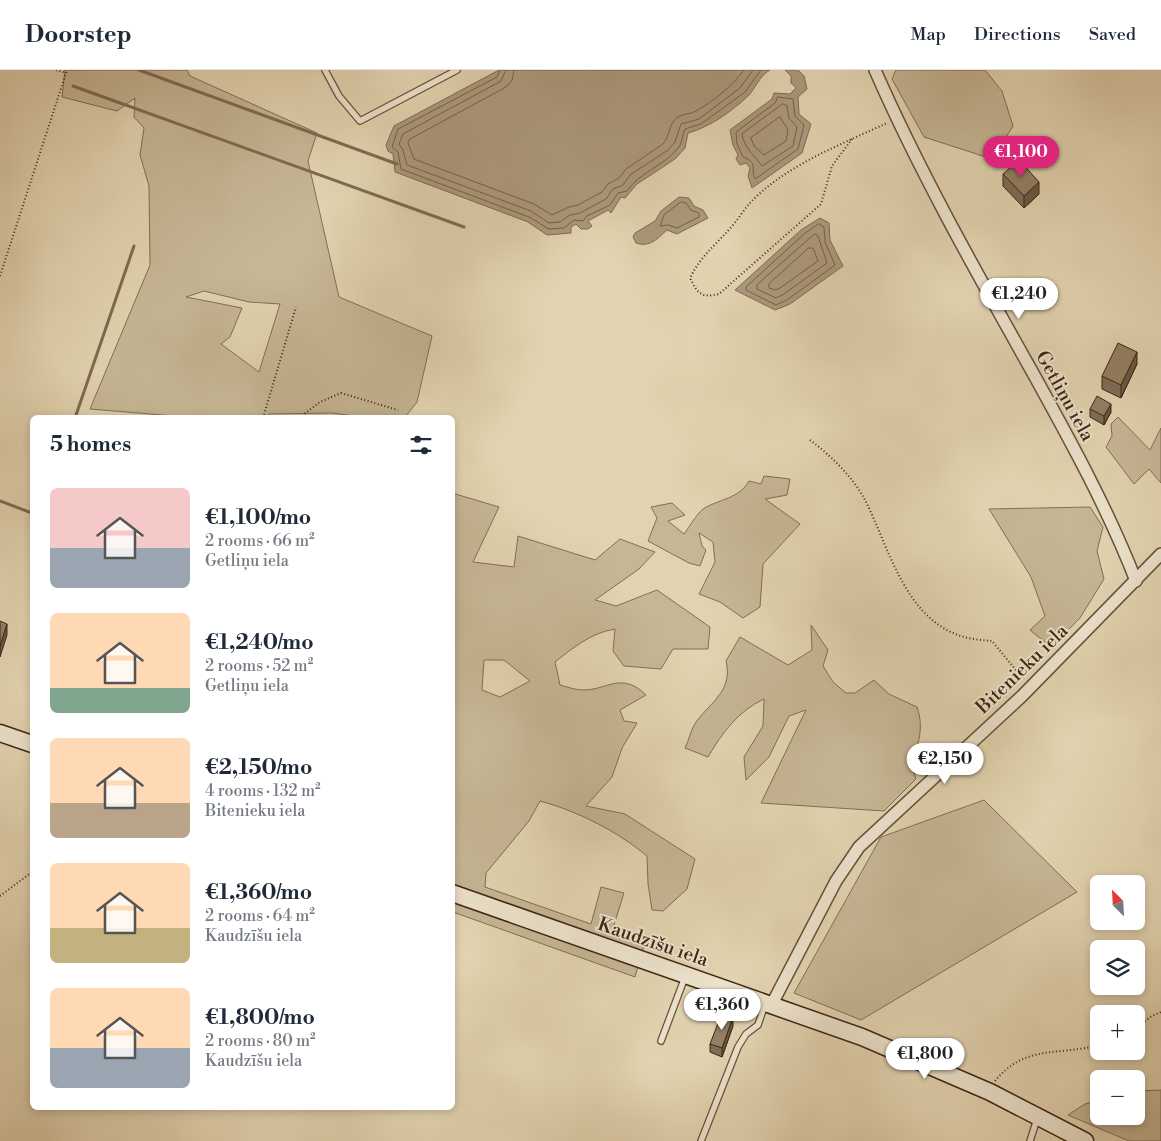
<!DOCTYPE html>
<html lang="en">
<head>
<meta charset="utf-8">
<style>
	:root { --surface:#fff; --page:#f6f6f7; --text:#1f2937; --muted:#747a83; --line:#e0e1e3; --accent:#db2777 }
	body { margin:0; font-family:"Libre Bodoni",serif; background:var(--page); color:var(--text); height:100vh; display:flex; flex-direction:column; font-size:19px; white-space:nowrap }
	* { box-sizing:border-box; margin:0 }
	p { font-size:16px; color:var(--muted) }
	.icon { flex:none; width:28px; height:28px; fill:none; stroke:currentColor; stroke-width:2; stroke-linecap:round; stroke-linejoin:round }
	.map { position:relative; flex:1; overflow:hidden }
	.panel { position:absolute; left:30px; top:345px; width:425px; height:695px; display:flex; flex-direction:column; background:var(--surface); border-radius:8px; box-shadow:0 2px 8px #0003 }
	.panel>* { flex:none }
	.needle { width:32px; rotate:336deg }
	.controls { position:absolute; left:1090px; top:805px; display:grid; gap:10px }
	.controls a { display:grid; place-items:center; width:55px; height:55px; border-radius:8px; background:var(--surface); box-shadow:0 2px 8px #0003; font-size:25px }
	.price { position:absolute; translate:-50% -42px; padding:0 11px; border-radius:18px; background:#fff; color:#222; font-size:16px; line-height:32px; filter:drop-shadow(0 1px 2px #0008) }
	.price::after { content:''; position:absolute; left:50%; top:30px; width:15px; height:11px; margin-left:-8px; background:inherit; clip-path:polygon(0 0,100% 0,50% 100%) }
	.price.on { background:var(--accent); color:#fff }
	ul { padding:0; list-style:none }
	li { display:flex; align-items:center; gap:15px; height:125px; padding:0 20px }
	li span { display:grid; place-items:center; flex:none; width:140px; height:100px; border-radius:8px; color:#555 }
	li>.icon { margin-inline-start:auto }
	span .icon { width:60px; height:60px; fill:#fffc; stroke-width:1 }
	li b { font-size:21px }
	h2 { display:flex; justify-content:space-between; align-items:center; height:60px; padding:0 20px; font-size:21px }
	header { display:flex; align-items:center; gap:30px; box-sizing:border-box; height:70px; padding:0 25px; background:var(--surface); border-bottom:1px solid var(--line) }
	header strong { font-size:24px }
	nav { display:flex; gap:28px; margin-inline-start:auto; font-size:18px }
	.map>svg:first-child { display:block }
</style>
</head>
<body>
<header>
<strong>Doorstep</strong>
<nav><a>Map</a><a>Directions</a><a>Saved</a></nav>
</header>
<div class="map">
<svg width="1161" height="1071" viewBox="0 0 1161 1071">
	<rect width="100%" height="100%" fill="#e2d3b0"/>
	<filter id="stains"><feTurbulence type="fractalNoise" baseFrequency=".004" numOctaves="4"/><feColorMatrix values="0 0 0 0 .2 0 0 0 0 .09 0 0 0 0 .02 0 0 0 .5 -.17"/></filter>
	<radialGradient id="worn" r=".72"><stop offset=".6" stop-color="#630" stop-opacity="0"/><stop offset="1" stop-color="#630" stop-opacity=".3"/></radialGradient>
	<g fill="#c6b695" stroke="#826e54" fill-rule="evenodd">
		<path d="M65,0H187L190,6L317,63L308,91L339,227L432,266L417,332L405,347L367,348L332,343L269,344L266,348L186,347L90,339L150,195L149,116L140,85L144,58L134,47L135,28L117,41L62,27ZM204,221L249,232L280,234L259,302L221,274L230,267L242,238L186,227Z"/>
		<polygon points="896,0 985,0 1002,21 1013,56 992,89 924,67 892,9"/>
		<polygon points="1118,347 1150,380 1161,358 1161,413 1149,399 1134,414 1106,377 1112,366 1111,354"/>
		<path d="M764,406L790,409L787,425L765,429L800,454L763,494L760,537L743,548L720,532L699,524L715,492L713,472L699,463L702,476L706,480L700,496L689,493L648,471L657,448L651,437L672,433L685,445L668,451L684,464C690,456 696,445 703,439C719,429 739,429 749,411L761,414Z"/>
		<path d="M452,423L499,437L473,492L514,497L518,466L595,490L620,469L655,482L639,499L595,530L616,536L657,520L710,557L708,579H673L661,599L624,596L613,581L615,559C591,563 574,577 555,592L560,615C567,617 576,620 583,620C608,620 621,601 646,625L620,640L624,651L637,653L622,678L612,707L586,736L625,744L695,789L687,819L663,841L652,840L648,814L647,786C617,761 577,741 540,731L529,751L486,803L485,817L591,854L601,817L624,823L613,858L644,875L635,907L453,842ZM484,590H504L530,611L500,627L482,620Z"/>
		<polygon points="1090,437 1103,457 1097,481 1104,509 1080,548 1051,577 1030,560 1045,546 1031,507 989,439"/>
		<path d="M811,555L828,580L823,596L833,612L846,623H855L874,610L889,624L917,637C924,656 919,675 911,693L916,709L884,741L761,733L806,640L789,646L769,687L746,710L744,687L763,656L764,629C738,641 722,663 708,687L685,678C689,670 691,659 696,652C712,631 733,620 726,591L740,567L788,595L812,580Z"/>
		<polygon points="984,730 1077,822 861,950 794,923 881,767"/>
		<polygon points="1161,1020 1161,1071 1129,1071 1068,1045 1085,1034 1099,1030 1099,1046 1136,1046 1136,1021"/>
	</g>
	<g fill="#ab987b" stroke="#806a52">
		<path d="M499,0H770C759,6 756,18 748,26C731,42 710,57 688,63L685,78L675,89L637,114L625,128L621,127L611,143L608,140L588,151L592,156L588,159H581L576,154L571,157V163L547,165L528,152L395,102L393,84L388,81L386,75L394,56Z"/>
		<polygon points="785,0 798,0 804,6 807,19 798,27 799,44 811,54 802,83 752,118 748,106 750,98 746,93 740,95 736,89 738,85 733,75 730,60 772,29 774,23 790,24 796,18 791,13 791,6"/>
		<path d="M679,127L689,128L694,136L703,140L708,148L677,164L667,160C658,168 650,178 636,173L633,167L635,163L655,151L661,141Z"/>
		<polygon points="820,148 829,153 830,170 843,196 790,234 775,240 735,220 801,160"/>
	</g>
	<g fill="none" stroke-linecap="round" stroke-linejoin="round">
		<g stroke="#755f48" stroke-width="1">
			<path d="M500,0L497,7L398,59L392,77L398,82L401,99L529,147L549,159L564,158L574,150L583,151L587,146L610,135L618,123L627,121C640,102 664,96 678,78C683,72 682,65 685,59L701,54L745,22L761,0"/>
			<polyline points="506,0 501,11 403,64 399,74 403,80 407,95 531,141 549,153 560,152 570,145 580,143 606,129 613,119 623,115 630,105 668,80 675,72 681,54 699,49 740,18 753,0"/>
			<path d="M514,0L512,10L506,17L410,69L408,73L414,89L534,134L552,145L569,137L578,135L602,122L608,114L619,108L626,99L663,74C670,66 668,54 678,47C683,44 691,44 696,41C714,31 732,16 744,0"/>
			<path d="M778,27L793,29L795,46L804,55L798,79L755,109C750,99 759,93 743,87L737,74L736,62L775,33Z"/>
			<path d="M783,34L787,36L789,48L797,57L793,76L762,96C755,86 744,78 742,64Z"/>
			<polygon points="780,47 788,60 786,71 764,85 754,76 751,68"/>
			<polygon points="681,132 686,133 691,140 699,143 699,147 677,158 668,155 660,156 664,145"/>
			<polygon points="819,154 824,157 825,172 835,195 787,230 776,235 746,220 746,217 804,164"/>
			<polygon points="815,164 818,166 827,193 784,224 776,228 757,219 757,215"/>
			<polygon points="809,178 813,178 818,191 780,218 775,220 769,218 769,214"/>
		</g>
		<g stroke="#806a52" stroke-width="3">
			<polyline points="139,0 397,94"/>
			<polyline points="73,16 464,157"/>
			<polyline points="75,348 134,176"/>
			<polyline points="0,431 32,443"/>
		</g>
		<defs>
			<g id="lane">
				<polyline points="325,0 339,26 360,51 457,0"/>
				<polyline points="661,971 685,907"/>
				<polyline points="701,1071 738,977 746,964 758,955 765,934"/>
				<polyline points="1030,1071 1037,1049"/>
			</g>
			<g id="street">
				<path d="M875,0C921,105 978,205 1034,305C1071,372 1108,439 1136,511"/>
				<polyline points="772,934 836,811 859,777 1022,626 1161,484"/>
			</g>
			<g id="secondary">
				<polyline points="0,663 32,674"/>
				<polyline points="452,823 862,967 990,1022 1085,1071"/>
			</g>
		</defs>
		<use href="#lane" stroke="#68513b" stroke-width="8"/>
		<use href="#street" stroke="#68513b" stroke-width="14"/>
		<use href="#secondary" stroke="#3f2614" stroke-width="19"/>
		<g stroke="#3f2614" stroke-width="2" stroke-dasharray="1 2.5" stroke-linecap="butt">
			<polyline points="56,0 66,3"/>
			<path d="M852,69L832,96L821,134L719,224C701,228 698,224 690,208C702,184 717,174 733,155C739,148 744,140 749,134C784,96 842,74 887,53"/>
			<polyline points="0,206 67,0"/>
			<polyline points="89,348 115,348"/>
			<polyline points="263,348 296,237"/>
			<polyline points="299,348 320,332 341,323 398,340"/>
			<path d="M810,370C830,385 851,405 864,428C888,474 903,545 958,565C968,569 981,570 992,571L1024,610"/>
			<polyline points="0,826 32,802"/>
			<polyline points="1136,957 1152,946 1161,942"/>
			<path d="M995,1011C1025,974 1059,986 1099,975"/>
		</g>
		<use href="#lane" stroke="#ece2cc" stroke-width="5.5"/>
		<use href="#street" stroke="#ece2cc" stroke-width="11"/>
		<use href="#secondary" stroke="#ece2cc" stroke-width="16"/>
	</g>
	<g fill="#7f6e57" stroke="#3f2614">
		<polygon points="1003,104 1039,124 1024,138 1003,116"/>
		<polygon points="1137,294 1121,328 1102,319 1102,306"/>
		<polygon points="1090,339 1111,342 1104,355 1090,347"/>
		<polygon points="32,607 32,621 31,620 31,611"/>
		<polygon points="733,956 722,987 710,982 710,974"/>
	</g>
	<g fill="#685a47" stroke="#3f2614">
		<polygon points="1039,112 1039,124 1024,138 1024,126"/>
		<polygon points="1137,282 1137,294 1121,328 1121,315"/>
		<polygon points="1111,334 1111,342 1104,355 1104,346"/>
		<polygon points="7,554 7,565 0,587 0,576"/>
		<polygon points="733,947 733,956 722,987 722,978"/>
	</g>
	<g fill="#948065" stroke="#3f2614">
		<polygon points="1019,90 1039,112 1024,126 1003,104"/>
		<polygon points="1118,273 1137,282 1121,315 1102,306"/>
		<polygon points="1097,326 1111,334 1104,346 1090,339"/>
		<polygon points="0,551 7,554 0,576"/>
		<polygon points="722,943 733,947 722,978 710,974"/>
	</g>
	<g text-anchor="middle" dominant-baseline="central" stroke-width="4" stroke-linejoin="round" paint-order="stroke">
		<g font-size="19" fill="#3f2614" stroke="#ece2cc">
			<text transform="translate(1065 326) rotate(61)">Getliņu iela</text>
			<text transform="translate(1022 599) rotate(-44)">Bitenieku iela</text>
			<text transform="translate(653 872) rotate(19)">Kaudzīšu iela</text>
		</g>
	</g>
	<rect width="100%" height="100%" filter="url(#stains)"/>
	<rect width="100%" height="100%" fill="url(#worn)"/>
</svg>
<div class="controls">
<a><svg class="needle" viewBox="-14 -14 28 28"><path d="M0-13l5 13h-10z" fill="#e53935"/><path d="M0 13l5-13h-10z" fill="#747a83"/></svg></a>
<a><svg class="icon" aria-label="layers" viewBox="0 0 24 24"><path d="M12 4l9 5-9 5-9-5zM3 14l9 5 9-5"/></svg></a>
<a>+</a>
<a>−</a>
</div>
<b class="price on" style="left:1021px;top:108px">€1,100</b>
<b class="price" style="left:1019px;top:250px">€1,240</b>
<b class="price" style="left:945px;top:715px">€2,150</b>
<b class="price" style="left:722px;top:961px">€1,360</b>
<b class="price" style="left:925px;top:1010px">€1,800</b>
<section class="panel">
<h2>5 homes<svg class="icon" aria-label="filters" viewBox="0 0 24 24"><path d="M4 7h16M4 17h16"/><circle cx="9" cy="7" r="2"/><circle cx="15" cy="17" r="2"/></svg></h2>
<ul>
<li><span style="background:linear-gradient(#f6c9c9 60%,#9aa5b1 0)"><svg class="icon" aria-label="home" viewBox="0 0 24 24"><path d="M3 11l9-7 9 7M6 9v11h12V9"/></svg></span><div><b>€1,100/mo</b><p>2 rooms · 66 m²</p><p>Getliņu iela</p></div></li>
<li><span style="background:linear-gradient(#ffd9b3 75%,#7fa58c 0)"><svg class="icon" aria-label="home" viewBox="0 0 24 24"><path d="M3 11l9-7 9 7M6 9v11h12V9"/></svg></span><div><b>€1,240/mo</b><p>2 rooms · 52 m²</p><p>Getliņu iela</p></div></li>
<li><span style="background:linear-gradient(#ffd9b3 65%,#b9a48a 0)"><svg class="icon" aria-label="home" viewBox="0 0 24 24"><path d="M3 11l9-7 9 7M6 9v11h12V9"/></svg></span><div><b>€2,150/mo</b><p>4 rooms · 132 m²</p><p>Bitenieku iela</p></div></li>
<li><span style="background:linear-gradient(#ffd9b3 65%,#c2b280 0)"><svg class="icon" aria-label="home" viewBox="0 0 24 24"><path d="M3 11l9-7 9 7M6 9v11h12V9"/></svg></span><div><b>€1,360/mo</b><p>2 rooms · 64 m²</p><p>Kaudzīšu iela</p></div></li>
<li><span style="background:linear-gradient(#ffd9b3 60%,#9aa5b1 0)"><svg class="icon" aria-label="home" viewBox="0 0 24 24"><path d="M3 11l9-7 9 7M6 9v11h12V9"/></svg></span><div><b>€1,800/mo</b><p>2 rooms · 80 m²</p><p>Kaudzīšu iela</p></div></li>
</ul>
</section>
</div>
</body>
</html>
